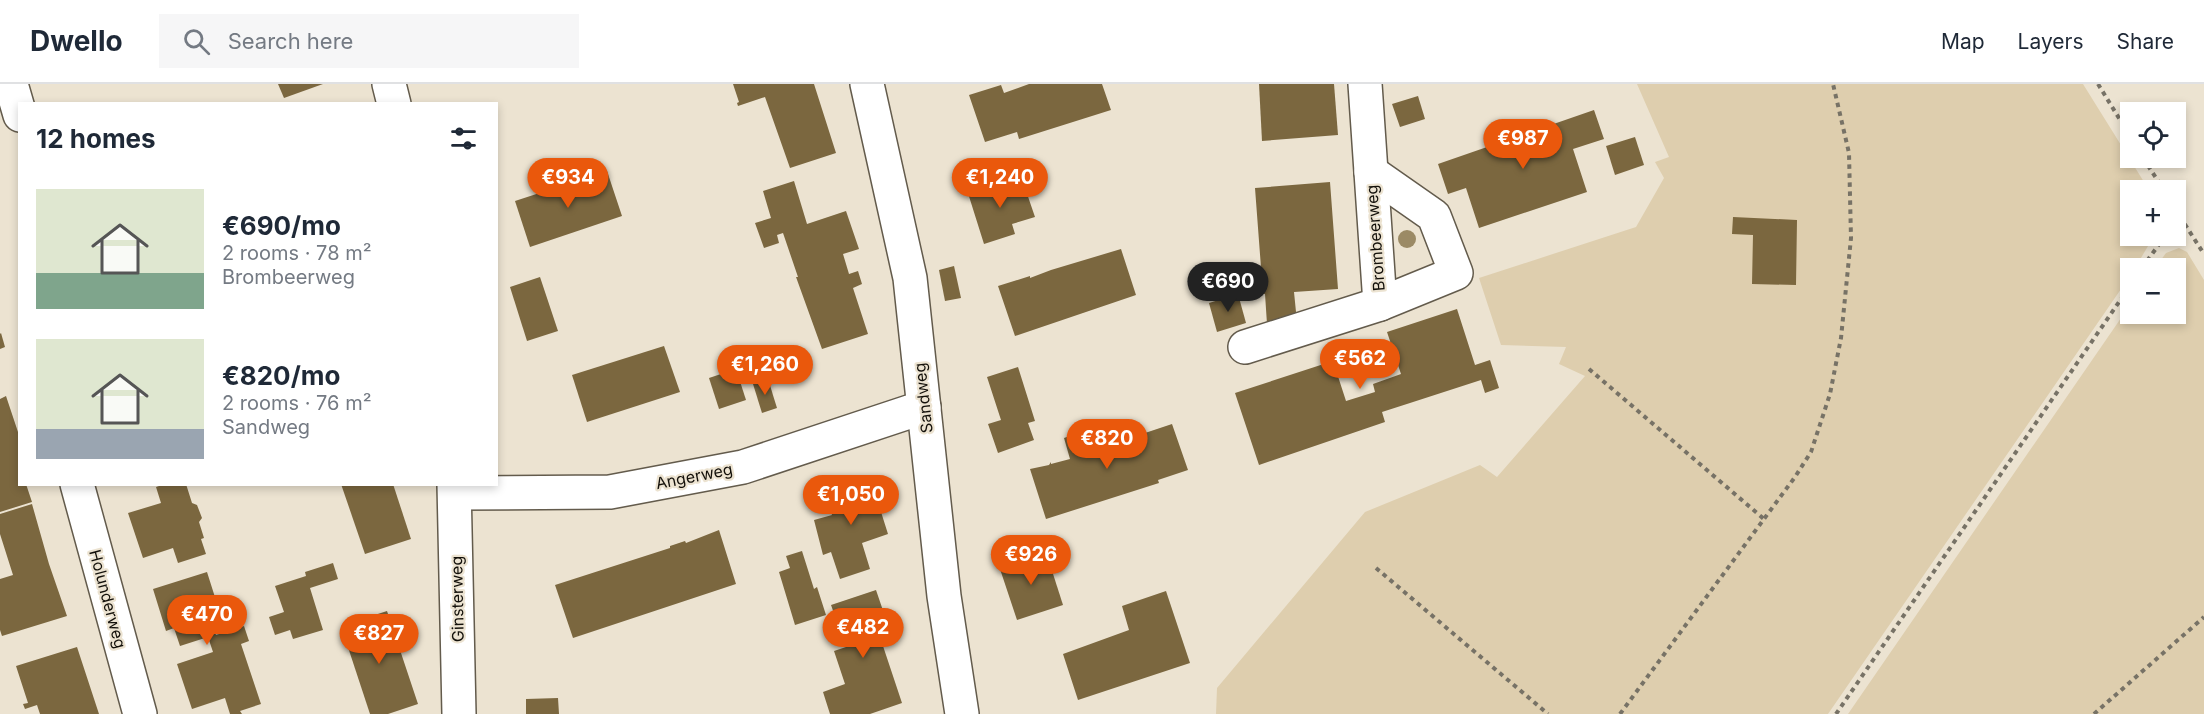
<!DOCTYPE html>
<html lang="en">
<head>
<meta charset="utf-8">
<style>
	:root { --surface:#fff; --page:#f6f6f7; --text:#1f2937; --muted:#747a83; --line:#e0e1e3; --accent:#ea580c }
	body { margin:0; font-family:Inter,sans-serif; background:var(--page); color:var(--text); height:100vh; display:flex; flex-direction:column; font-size:22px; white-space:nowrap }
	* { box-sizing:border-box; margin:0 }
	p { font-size:20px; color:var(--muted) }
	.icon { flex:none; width:33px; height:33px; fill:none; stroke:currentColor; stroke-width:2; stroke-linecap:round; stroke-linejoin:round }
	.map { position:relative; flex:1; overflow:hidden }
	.sheet { position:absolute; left:18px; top:18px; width:480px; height:384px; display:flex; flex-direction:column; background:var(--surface); border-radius:0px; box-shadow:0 3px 9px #0003 }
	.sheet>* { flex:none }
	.controls { position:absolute; left:2120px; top:18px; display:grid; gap:12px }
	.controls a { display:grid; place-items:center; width:66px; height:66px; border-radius:0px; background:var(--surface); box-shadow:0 3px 9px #0003; font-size:30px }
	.price { position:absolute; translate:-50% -51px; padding:0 14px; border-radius:21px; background:var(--accent); color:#fff; font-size:20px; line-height:39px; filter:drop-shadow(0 2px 3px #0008) }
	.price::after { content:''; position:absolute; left:50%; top:36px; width:18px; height:14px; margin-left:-9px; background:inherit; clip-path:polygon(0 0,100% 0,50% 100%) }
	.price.on { background:#222; color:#fff }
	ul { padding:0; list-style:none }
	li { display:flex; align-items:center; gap:18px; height:150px; padding:0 18px }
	li span { display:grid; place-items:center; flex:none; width:168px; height:120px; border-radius:0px; color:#555 }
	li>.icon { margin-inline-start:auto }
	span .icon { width:72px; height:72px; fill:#fffc; stroke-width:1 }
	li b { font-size:26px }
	h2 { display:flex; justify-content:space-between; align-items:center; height:72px; padding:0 18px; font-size:26px }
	header { display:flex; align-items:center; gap:36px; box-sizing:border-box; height:84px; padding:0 30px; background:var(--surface); border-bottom:2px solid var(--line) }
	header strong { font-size:28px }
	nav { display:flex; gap:33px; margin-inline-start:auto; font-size:21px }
	.search { width:420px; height:54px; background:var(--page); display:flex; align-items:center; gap:15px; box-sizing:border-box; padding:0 21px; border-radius:0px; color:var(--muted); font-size:22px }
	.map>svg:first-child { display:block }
</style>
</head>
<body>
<header>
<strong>Dwello</strong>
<div class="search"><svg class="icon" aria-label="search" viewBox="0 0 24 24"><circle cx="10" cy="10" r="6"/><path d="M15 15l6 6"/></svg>Search here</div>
<nav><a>Map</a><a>Layers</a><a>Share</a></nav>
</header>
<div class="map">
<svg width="2204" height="630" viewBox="0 0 2204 630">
	<rect width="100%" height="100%" fill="#ece3d1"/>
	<g fill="#deceae">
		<polygon points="1637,0 2083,0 2149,106 2130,106 2130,152 2154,152 2135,184 2130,184 2130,192 1828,630 1216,630 1217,604 1365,428 1480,381 1497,393 1585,292 1559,280 1566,263 1501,261 1479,194 1636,143 1664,94 1655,78 1669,73"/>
		<polygon points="2179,164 2187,168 2204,196 2204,630 1848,630 2130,221 2130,230 2175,230 2175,184 2155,184 2166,169"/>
	</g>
	<g fill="#7b673f">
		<polygon points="278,0 323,0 284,14"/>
		<polygon points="733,0 814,0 836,69 790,84 765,13 738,22 737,19 739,18"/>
		<polygon points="1029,0 1102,0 1111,26 1019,55 1017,48 985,58 969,11 1001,1 1004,9"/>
		<polygon points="1259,0 1334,0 1338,51 1262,57"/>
		<polygon points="1418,12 1425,35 1400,43 1392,20"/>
		<polygon points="1594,26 1604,55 1573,65 1587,108 1479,144 1466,104 1448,110 1438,80"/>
		<polygon points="1635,53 1644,81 1615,91 1606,62"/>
		<polygon points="607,87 622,132 530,163 515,117"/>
		<polygon points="998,96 1000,105 1023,98 1035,133 1012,140 1015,150 984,160 967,106"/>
		<polygon points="794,97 807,140 846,127 859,165 843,170 849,190 858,187 862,200 853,204 868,250 822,265 796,193 798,193 783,149 777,151 779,159 764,164 755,139 771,134 763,107"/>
		<polygon points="1330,98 1338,205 1294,208 1297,238 1267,240 1265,210 1263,210 1255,104"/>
		<polygon points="1733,133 1797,136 1796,201 1752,200 1753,151 1732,150"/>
		<polygon points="1121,165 1136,211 1015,252 998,202 1030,192 1030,194 1051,186"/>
		<polygon points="954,182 961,214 945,217 939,186"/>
		<polygon points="540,193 558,247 527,257 510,203"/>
		<polygon points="1238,210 1246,239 1217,248 1209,219"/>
		<polygon points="1457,225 1475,281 1490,276 1499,304 1485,309 1481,296 1410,319 1382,328 1385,338 1259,381 1235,309 1333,277 1346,317 1375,308 1373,300 1401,290 1387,248"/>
		<polygon points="1,249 5,263 0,265 0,250"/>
		<polygon points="664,262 680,308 587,338 572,291"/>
		<polygon points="1018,283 1035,337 1028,339 1034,356 998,369 988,340 1001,336 987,293"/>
		<polygon points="736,285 746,316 719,325 709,294"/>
		<polygon points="768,295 777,324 762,329 753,300"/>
		<polygon points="6,312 20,354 20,400 26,400 32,418 0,428 0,315"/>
		<polygon points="1172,340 1188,386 1158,396 1159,399 1046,435 1030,385 1049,381 1051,378 1051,380 1070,375 1064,354 1090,345 1096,364 1139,351 1139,348 1142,348 1142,350"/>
		<polygon points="870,393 888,450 862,459 870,485 840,495 831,468 823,471 814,436 832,431 831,428 834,427 828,409 825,410 825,408"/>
		<polygon points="165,400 186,400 192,419 197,421 202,434 199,438 204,454 201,455 206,470 178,479 173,464 143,474 128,429 161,419 156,403"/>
		<polygon points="341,400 393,400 411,455 365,470"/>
		<polygon points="32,420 49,480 67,532 2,552 0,546 0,495 13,491 0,450 0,430"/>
		<polygon points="719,446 736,500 573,554 555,501 670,464 670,462 685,457 686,459"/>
		<polygon points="802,467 814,505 817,503 826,531 795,541 779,488 790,484 786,472"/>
		<polygon points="1046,468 1063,521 1017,536 999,482"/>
		<polygon points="333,479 338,495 310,504 323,546 293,555 290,546 275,551 269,533 284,528 275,502 306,492 305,488"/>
		<polygon points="207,488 220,529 210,533 216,551 244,542 249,557 241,560 261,620 240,627 242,630 230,630 225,614 192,625 177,580 213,568 208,553 180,562 174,544 166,547 153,505"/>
		<polygon points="876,506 891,550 880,553 902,619 870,630 830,630 823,608 845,600 834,567 846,563 831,521"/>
		<polygon points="1166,507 1190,579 1078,616 1063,570 1129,546 1122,522"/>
		<polygon points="387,527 418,620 388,630 370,630 341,542"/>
		<polygon points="77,563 99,630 40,630 37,621 25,625 23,620 28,619 16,582"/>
		<polygon points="558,614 559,630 526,630 526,615"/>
	</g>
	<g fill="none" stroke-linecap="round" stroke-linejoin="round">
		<defs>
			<g id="street">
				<polyline points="11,0 20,31"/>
				<polyline points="389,0 394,20"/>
				<polyline points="867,0 910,194 944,512 962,630"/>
				<polyline points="1371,88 1434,132 1456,189 1380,220"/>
				<polyline points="1245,263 1380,220 1365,0"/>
				<polyline points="77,400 140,630"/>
				<polyline points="454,400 459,630"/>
				<polyline points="455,409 610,408 743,383 924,323"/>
			</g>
		</defs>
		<use href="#street" stroke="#635b4c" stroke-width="36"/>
		<g stroke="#777266" stroke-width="4" stroke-dasharray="4.5 4.5" stroke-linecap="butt">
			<polyline points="2098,0 2130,52"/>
			<polyline points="2143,74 2164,106"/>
			<polyline points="2175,125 2204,170"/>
			<polyline points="2175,137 2179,131"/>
			<polyline points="2142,184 2165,152"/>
			<polyline points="1589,285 1764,435"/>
			<polyline points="1376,484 1548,630"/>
			<polyline points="1620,630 1795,393 1811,368 1830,310 1841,254 1851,154 1849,69 1833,0"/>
			<polyline points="1836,630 2130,202"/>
			<polyline points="2094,630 2204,533"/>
		</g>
		<use href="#street" stroke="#fff" stroke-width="33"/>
	</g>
	<circle fill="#9b8a65" cx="1407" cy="155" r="9"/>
	<g text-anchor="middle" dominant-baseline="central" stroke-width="4.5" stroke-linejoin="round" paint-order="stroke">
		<g font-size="16" fill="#13100a" stroke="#ece3d1">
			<text transform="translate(1375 154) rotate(-94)">Brombeerweg</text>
			<text transform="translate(923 314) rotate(-96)">Sandweg</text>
			<text transform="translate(694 392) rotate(-11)">Angerweg</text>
			<text transform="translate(108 515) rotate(75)">Holunderweg</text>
			<text transform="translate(457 515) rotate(-91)">Ginsterweg</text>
		</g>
	</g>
</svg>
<div class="controls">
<a><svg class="icon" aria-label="locate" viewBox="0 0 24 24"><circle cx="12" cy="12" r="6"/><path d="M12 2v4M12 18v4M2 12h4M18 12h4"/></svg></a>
<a>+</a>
<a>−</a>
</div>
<b class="price" style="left:1523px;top:86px">€987</b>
<b class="price" style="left:568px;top:125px">€934</b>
<b class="price" style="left:1000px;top:125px">€1,240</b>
<b class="price on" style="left:1228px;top:229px">€690</b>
<b class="price" style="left:1360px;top:306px">€562</b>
<b class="price" style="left:765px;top:312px">€1,260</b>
<b class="price" style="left:1107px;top:386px">€820</b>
<b class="price" style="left:851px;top:442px">€1,050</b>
<b class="price" style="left:1031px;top:502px">€926</b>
<b class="price" style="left:207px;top:562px">€470</b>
<b class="price" style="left:863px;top:575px">€482</b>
<b class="price" style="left:379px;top:581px">€827</b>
<section class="sheet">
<h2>12 homes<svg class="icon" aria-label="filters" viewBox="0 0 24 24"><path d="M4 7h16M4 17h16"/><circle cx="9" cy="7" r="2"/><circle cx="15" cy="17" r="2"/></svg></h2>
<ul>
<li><span style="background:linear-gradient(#dfe7d0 70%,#7fa58c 0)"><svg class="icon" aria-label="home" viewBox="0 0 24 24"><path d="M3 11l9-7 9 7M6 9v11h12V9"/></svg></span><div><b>€690/mo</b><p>2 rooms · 78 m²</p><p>Brombeerweg</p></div></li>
<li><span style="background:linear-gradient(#dfe7d0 75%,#9aa5b1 0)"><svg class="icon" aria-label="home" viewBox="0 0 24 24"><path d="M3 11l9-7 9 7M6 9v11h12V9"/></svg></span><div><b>€820/mo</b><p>2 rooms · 76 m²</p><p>Sandweg</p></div></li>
</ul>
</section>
</div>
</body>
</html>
